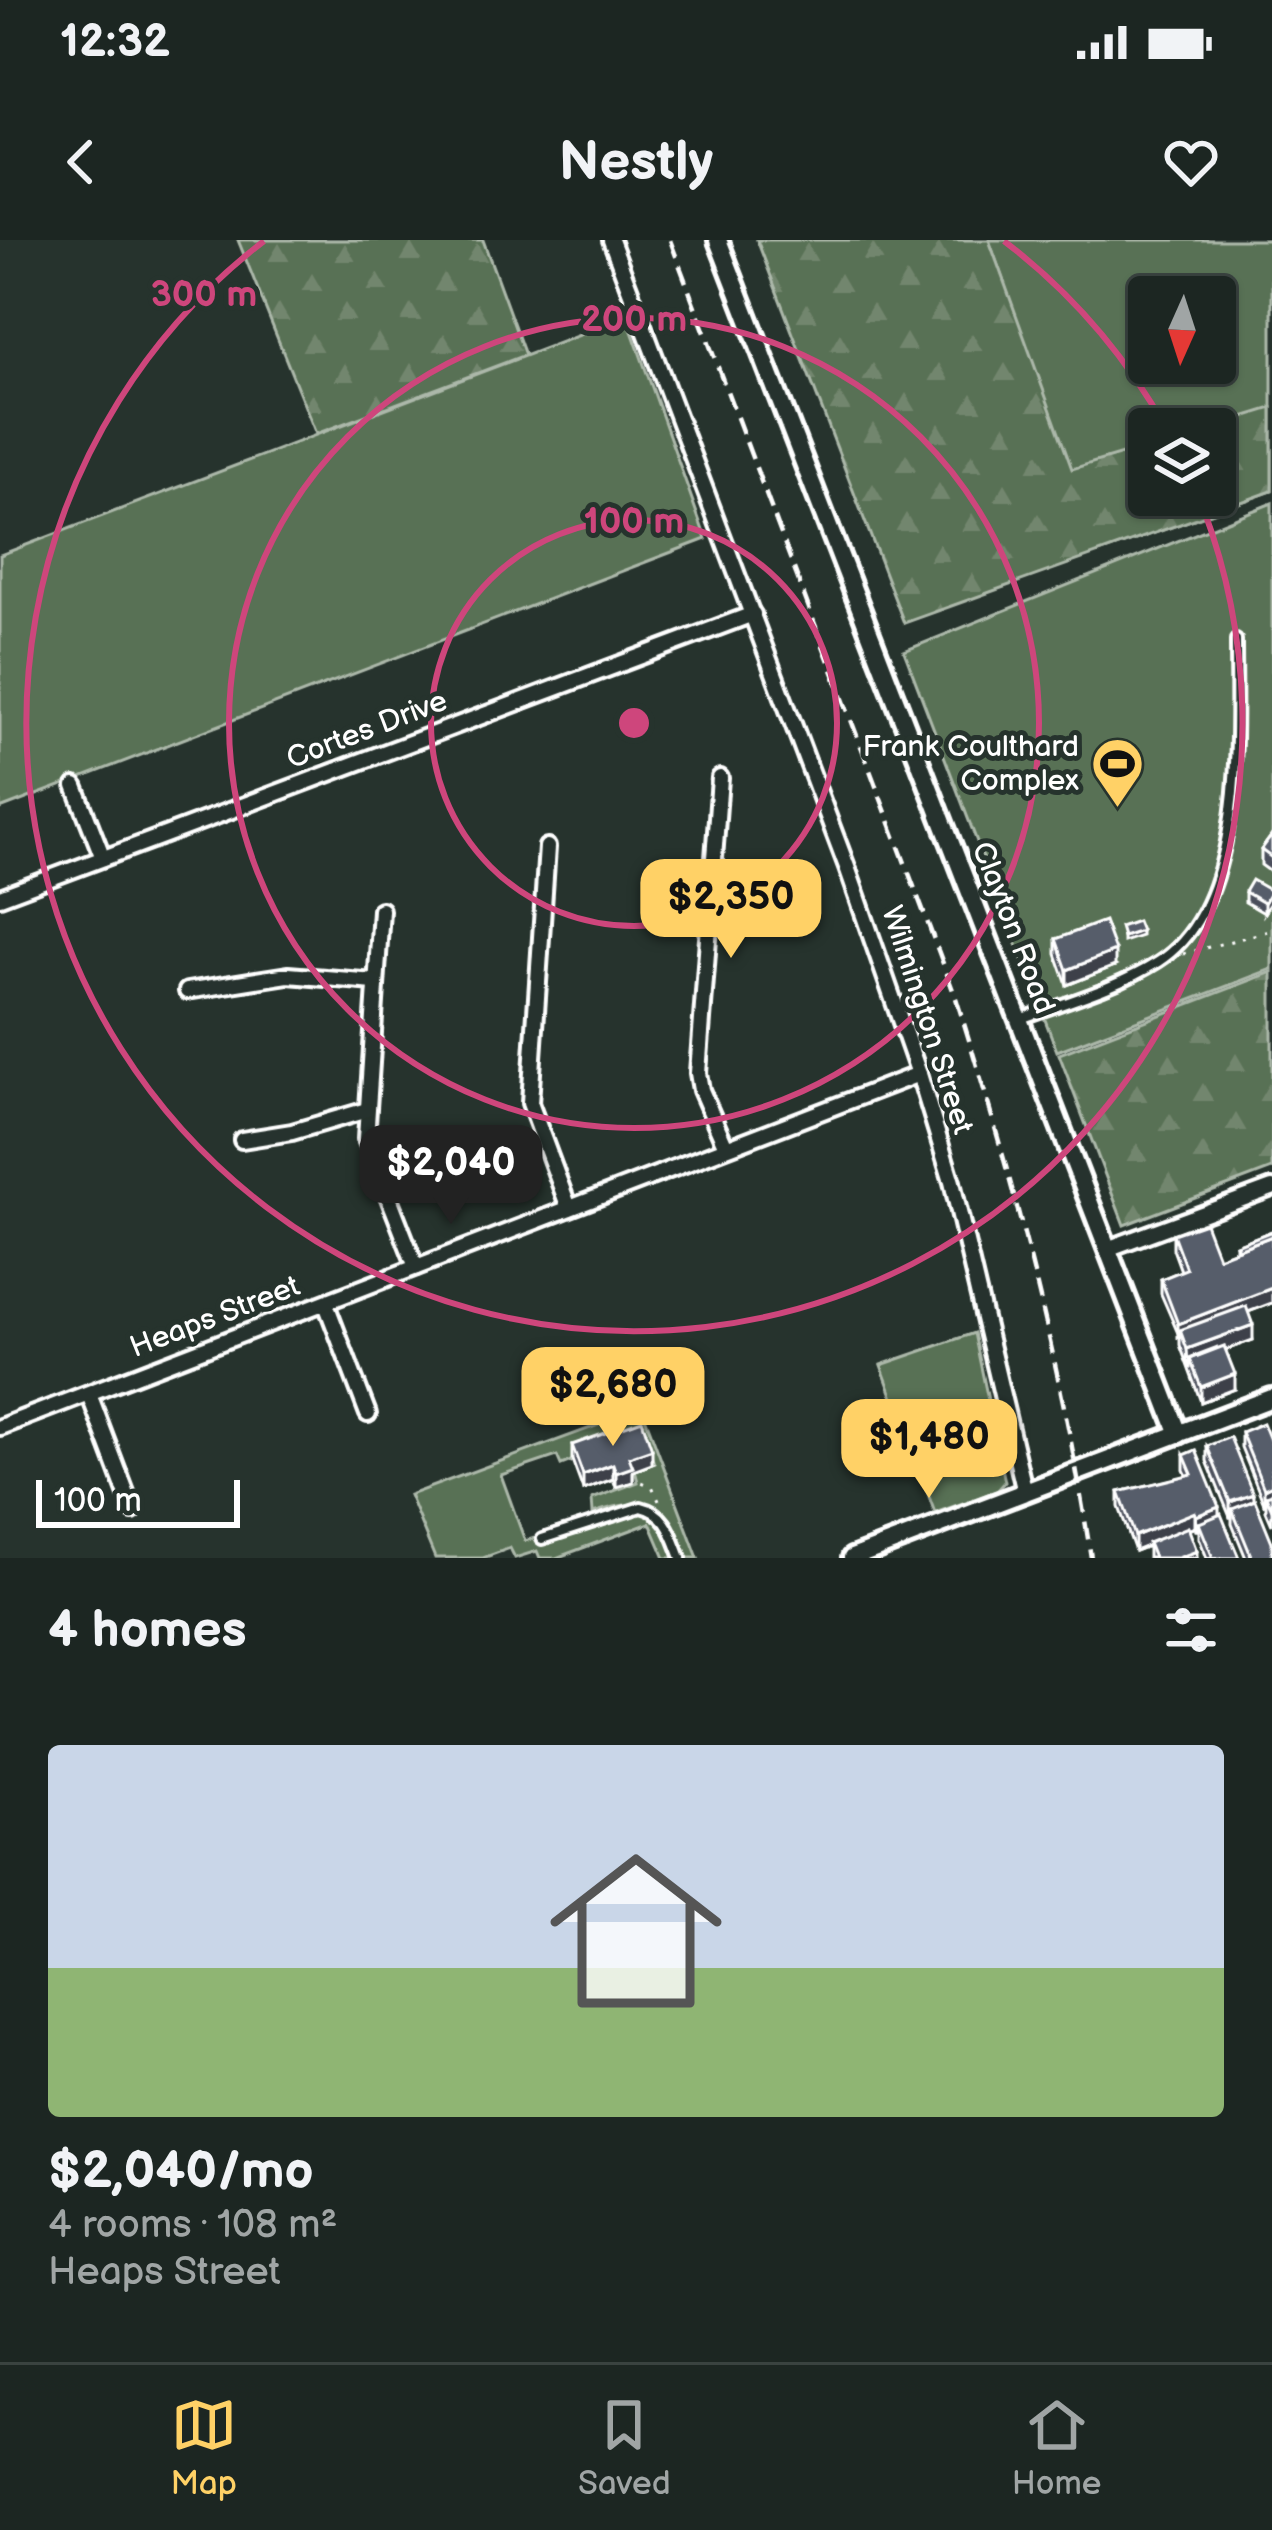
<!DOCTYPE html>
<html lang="en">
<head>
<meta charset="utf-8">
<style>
	:root { --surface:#1c2622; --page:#29322f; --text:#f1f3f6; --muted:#a0a5a5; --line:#3a4340; --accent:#ffd166 }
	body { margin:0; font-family:"Balsamiq Sans",sans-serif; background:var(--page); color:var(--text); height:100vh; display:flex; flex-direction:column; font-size:45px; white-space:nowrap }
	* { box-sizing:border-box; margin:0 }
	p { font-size:39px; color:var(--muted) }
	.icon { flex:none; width:66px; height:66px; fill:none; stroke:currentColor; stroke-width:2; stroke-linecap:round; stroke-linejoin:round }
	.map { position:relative; height:1318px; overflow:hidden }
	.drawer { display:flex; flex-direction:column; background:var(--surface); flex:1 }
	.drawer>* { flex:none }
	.needle { width:78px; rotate:183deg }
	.buttons { position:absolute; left:1128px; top:36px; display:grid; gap:24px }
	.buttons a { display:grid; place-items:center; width:108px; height:108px; border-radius:12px; background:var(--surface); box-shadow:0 3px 9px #0004,0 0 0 3px var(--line); font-size:60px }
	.scale { position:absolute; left:36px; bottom:30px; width:204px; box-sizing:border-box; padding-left:12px; border:6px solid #fff; border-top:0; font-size:33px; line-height:42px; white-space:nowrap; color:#fff; -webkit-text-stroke:9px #26332d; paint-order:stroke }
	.price { position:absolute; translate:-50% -102px; padding:0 27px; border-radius:24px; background:var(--accent); color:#111; font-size:39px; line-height:78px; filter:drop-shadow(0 3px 6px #0008) }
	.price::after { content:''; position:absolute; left:50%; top:72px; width:36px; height:27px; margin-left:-18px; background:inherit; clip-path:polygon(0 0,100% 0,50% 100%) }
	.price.active { background:#222; color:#fff }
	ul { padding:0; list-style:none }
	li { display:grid; align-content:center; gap:24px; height:636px; padding:0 48px }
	li span { display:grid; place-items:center; height:372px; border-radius:12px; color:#555 }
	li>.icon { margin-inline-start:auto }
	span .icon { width:216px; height:216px; fill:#fffc; stroke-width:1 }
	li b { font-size:51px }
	h2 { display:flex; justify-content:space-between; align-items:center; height:144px; padding:0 48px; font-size:51px }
	.status { display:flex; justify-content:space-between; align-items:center; height:84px; padding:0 60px; background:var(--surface); direction:ltr }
	.status svg { height:33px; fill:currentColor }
	header { display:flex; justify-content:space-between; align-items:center; height:156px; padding:0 48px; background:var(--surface); font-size:54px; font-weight:800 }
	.tabs { display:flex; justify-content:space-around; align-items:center; height:168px; border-top:3px solid var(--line); background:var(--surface); font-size:33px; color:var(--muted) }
	.tabs a { display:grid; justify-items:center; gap:6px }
	.tabs .active { color:var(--accent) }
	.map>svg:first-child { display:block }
</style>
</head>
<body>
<div class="status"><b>12:32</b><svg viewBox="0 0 49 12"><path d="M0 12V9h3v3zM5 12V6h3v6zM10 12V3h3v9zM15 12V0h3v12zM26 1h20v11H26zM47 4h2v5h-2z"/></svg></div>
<header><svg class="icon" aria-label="back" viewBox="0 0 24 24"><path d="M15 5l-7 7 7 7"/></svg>Nestly<svg class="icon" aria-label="heart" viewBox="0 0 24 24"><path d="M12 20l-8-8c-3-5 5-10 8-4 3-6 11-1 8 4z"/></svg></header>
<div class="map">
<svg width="1272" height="1318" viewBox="0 0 1272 1318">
	<defs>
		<pattern id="forest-firs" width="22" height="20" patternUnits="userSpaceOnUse" patternTransform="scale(3)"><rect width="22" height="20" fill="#597155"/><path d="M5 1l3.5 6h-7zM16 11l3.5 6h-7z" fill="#72866e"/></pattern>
	</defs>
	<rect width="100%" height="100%" fill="#26332d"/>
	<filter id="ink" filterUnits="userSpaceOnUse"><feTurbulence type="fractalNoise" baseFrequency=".00833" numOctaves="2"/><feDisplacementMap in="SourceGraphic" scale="24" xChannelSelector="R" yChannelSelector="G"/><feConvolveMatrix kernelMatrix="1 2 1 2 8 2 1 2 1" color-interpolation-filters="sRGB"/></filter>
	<g filter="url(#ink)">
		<g fill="#597155" stroke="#acb8aa" stroke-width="3" fill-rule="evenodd">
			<path d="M989,0H1272V251L1099,313ZM1149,57H1215V123H1149ZM1149,189H1215V255H1149Z"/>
			<polygon points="627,77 706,299 0,569 0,315"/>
			<polygon points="1272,263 1272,729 1057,811 904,411"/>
			<polygon points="974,1093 1005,1242 997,1251 935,1273 881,1125"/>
			<path d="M642,1169L698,1318H686C664,1262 651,1255 593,1273L592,1259L638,1242L635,1230L654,1223L643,1193L561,1225L557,1216L501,1235L525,1301L538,1297L540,1302L645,1271L663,1284L677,1318H665L650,1283L556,1318H540L537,1311L515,1318L510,1308L483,1318H435L409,1255Z"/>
		</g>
		<g fill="url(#forest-firs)" stroke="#acb8aa" stroke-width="3">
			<polygon points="238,0 483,0 525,115 316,194"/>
			<polygon points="757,0 989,0 1072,229 1149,206 1149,255 1215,255 1215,189 1204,189 1272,168 1272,251 904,383"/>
			<polygon points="1272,732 1272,929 1124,985 1059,814"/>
		</g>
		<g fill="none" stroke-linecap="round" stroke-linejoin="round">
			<defs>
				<g id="service">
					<path d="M1020,779C1066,762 1117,748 1158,722C1247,666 1236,493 1236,400"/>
					<path d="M542,1299L641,1267C667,1273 672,1295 681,1318"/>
				</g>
				<g id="minor">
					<polyline points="611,0 847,627 919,834 952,942 1025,1253"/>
					<polyline points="720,538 698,833 701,850 726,907"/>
					<polyline points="75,546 103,618"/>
					<polyline points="547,607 530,863 569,968"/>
					<polyline points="0,657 753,374"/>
					<polyline points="381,670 366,899 416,1027"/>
					<polyline points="187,751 288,735 375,742"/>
					<polyline points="242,900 292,892 367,870"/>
					<polyline points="1107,1009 1272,948"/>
					<polyline points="326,1064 368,1174"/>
					<polyline points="89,1154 133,1271"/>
					<polyline points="0,1187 919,834"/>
				</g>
				<g id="tertiary">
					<polyline points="718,0 1179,1194"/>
					<polyline points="852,1318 1272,1158"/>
				</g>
			</defs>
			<use href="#service" stroke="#fff" stroke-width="16"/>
			<use href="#minor" stroke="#fff" stroke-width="22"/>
			<use href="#tertiary" stroke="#fff" stroke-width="26"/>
			<g stroke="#fff" stroke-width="3" stroke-dasharray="3 9" stroke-linecap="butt">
				<polyline points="1183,714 1272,690"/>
				<polyline points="631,1238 652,1246 660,1263"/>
			</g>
			<use href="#service" stroke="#26332d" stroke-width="8"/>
			<use href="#minor" stroke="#26332d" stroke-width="14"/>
			<use href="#tertiary" stroke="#26332d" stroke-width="16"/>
			<path stroke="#fff" stroke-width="4.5" stroke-dasharray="18 9" stroke-linecap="butt" d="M670,0L956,758C1014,942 1062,1127 1091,1318"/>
		</g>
		<g fill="#4b505b" stroke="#fff" stroke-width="3">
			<polygon points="1272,595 1272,633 1261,625 1261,610"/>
			<polygon points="1245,652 1271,661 1264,673 1245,662"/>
			<polygon points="1056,699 1115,726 1067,745 1056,714"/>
			<polygon points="1272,991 1272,1063 1248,1072 1253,1100 1225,1110 1235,1149 1201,1162 1180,1105 1180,1098 1161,1054 1161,1039 1181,1031 1173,1009 1173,994 1218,1017 1236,1010 1236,1005"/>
			<polygon points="1241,1192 1272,1205 1272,1285 1266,1271 1266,1263 1264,1264 1241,1207"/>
			<polygon points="572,1205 652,1224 633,1231 633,1242 616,1247 613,1239 583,1250 572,1220"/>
			<polygon points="1207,1206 1253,1261 1272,1318 1246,1318 1232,1284 1232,1277 1230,1277 1207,1221"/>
			<polygon points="1184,1215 1219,1275 1239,1318 1207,1318 1199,1298 1199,1290 1196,1290 1195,1287 1188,1290 1197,1318 1148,1318 1148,1306 1135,1311 1119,1267 1119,1252 1187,1236 1184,1230"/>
		</g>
		<g fill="#3d414a" stroke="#fff" stroke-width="3">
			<polygon points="1271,651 1271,661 1264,673 1264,663"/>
			<polygon points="1141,691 1141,696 1123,702 1123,697"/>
			<polygon points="1115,711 1115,726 1067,745 1067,730"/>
			<polygon points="1272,1048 1272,1063 1182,1097 1180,1090 1178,1099 1178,1084"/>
			<polygon points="1253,1085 1253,1100 1188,1124 1187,1109"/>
			<polygon points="1235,1134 1235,1149 1201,1162 1201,1147"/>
			<polygon points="652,1209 652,1224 633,1231 633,1242 616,1247 616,1233 629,1217"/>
			<polygon points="613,1224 613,1239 583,1250 583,1235"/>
			<polygon points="1272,1245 1272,1260 1266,1256 1266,1263 1264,1264 1264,1249"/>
			<polygon points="1253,1254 1253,1269 1232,1269 1232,1277 1230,1277 1230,1262"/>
			<polygon points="1219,1267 1219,1282 1199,1283 1199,1290 1196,1290 1196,1276"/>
			<polygon points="1195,1272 1195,1287 1135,1311 1135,1296"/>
			<polygon points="1197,1311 1197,1318 1178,1318"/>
		</g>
		<g fill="#575d6a" stroke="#fff" stroke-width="3">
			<polygon points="1272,595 1272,618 1261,610"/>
			<polygon points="1252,640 1271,651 1264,663 1245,652"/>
			<polygon points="1104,681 1115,711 1067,730 1056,699"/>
			<polygon points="1137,681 1141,691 1123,697 1120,687"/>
			<polygon points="1205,983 1218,1017 1272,996 1272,1048 1178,1084 1161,1039 1186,1029 1173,994"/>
			<polygon points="1272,991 1272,996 1238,1009 1236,1005"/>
			<polygon points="1246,1066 1253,1085 1187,1109 1180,1090"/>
			<polygon points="1224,1106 1235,1134 1201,1147 1190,1119"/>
			<polygon points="1218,1107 1190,1119 1190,1129 1186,1119"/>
			<polygon points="642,1180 652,1209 629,1217 633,1227 616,1233 613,1224 583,1235 572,1205"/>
			<polygon points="1263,1183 1272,1205 1272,1245 1264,1249 1241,1192"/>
			<polygon points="1230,1197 1253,1254 1230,1262 1207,1206"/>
			<polygon points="1196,1210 1219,1267 1196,1276 1195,1272 1135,1296 1119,1252 1192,1234 1184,1215"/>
			<polygon points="1272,1254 1272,1270 1266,1256"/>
			<polygon points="1255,1260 1272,1302 1272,1318 1252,1318 1232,1269"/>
			<polygon points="1221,1274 1239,1318 1213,1318 1199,1283"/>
			<polygon points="1188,1287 1197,1311 1178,1318 1154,1318 1148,1303"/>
		</g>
	</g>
	<g fill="none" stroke="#ce467c" stroke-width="6">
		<circle cx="634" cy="483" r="203"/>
		<circle cx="634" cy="483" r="405"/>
		<path d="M1004 1A608 608 0 0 1 1166 188M1198 255A608 608 0 1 1 264 1"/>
	</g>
	<defs>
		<symbol id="stadium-pin" viewBox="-11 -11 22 30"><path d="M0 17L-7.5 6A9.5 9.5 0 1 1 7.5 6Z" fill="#ffd166" stroke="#26332d"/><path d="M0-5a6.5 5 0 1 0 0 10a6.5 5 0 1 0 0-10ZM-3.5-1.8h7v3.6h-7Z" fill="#111"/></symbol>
	</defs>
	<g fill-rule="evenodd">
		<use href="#stadium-pin" x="1088" y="494" width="59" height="81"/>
	</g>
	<g text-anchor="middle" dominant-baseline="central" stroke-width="10" stroke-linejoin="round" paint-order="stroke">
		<g font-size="30" fill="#fff" stroke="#26332d">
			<text transform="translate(367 490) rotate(-21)">Cortes Drive</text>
			<text transform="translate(1013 688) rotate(69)">Clayton Road</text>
			<text transform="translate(927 780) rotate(72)">Wilmington Street</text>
			<text transform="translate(215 1077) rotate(-21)">Heaps Street</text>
		</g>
		<g font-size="30" fill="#fff" stroke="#26332d" text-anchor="end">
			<text x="1079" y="507">Frank Coulthard<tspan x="1079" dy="34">Complex</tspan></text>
		</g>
	</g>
	<circle cx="634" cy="483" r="18" fill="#ce467c" stroke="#26332d" stroke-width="6"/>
	<g font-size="36" text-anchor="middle" font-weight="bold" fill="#ce467c" stroke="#26332d" stroke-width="10" stroke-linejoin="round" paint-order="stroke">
		<text x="204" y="66">300 m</text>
		<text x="634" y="91">200 m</text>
		<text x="634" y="293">100 m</text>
	</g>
</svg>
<div class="buttons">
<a><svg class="needle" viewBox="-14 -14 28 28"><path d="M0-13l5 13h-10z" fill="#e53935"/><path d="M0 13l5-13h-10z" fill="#a0a5a5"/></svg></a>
<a><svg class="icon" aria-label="layers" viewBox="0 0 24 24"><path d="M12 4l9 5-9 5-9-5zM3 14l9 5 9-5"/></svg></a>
</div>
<div class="scale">100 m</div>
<b class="price" style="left:731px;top:721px">$2,350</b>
<b class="price active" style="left:451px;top:987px">$2,040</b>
<b class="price" style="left:613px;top:1209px">$2,680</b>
<b class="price" style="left:929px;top:1261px">$1,480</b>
</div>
<section class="drawer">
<h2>4 homes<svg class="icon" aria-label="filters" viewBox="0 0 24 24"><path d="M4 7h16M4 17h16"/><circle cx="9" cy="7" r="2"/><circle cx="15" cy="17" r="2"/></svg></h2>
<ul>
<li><span style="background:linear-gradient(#c9d6e8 60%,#8fb573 0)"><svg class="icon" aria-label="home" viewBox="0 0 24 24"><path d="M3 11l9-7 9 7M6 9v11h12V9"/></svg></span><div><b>$2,040/mo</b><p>4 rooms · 108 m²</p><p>Heaps Street</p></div></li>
</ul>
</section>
<nav class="tabs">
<a class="active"><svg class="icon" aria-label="map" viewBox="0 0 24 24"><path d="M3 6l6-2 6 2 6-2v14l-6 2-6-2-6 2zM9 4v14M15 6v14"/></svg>Map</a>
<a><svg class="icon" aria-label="saved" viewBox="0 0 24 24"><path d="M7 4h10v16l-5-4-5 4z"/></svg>Saved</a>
<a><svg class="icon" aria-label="home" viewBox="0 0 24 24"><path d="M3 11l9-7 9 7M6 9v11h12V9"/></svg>Home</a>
</nav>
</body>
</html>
